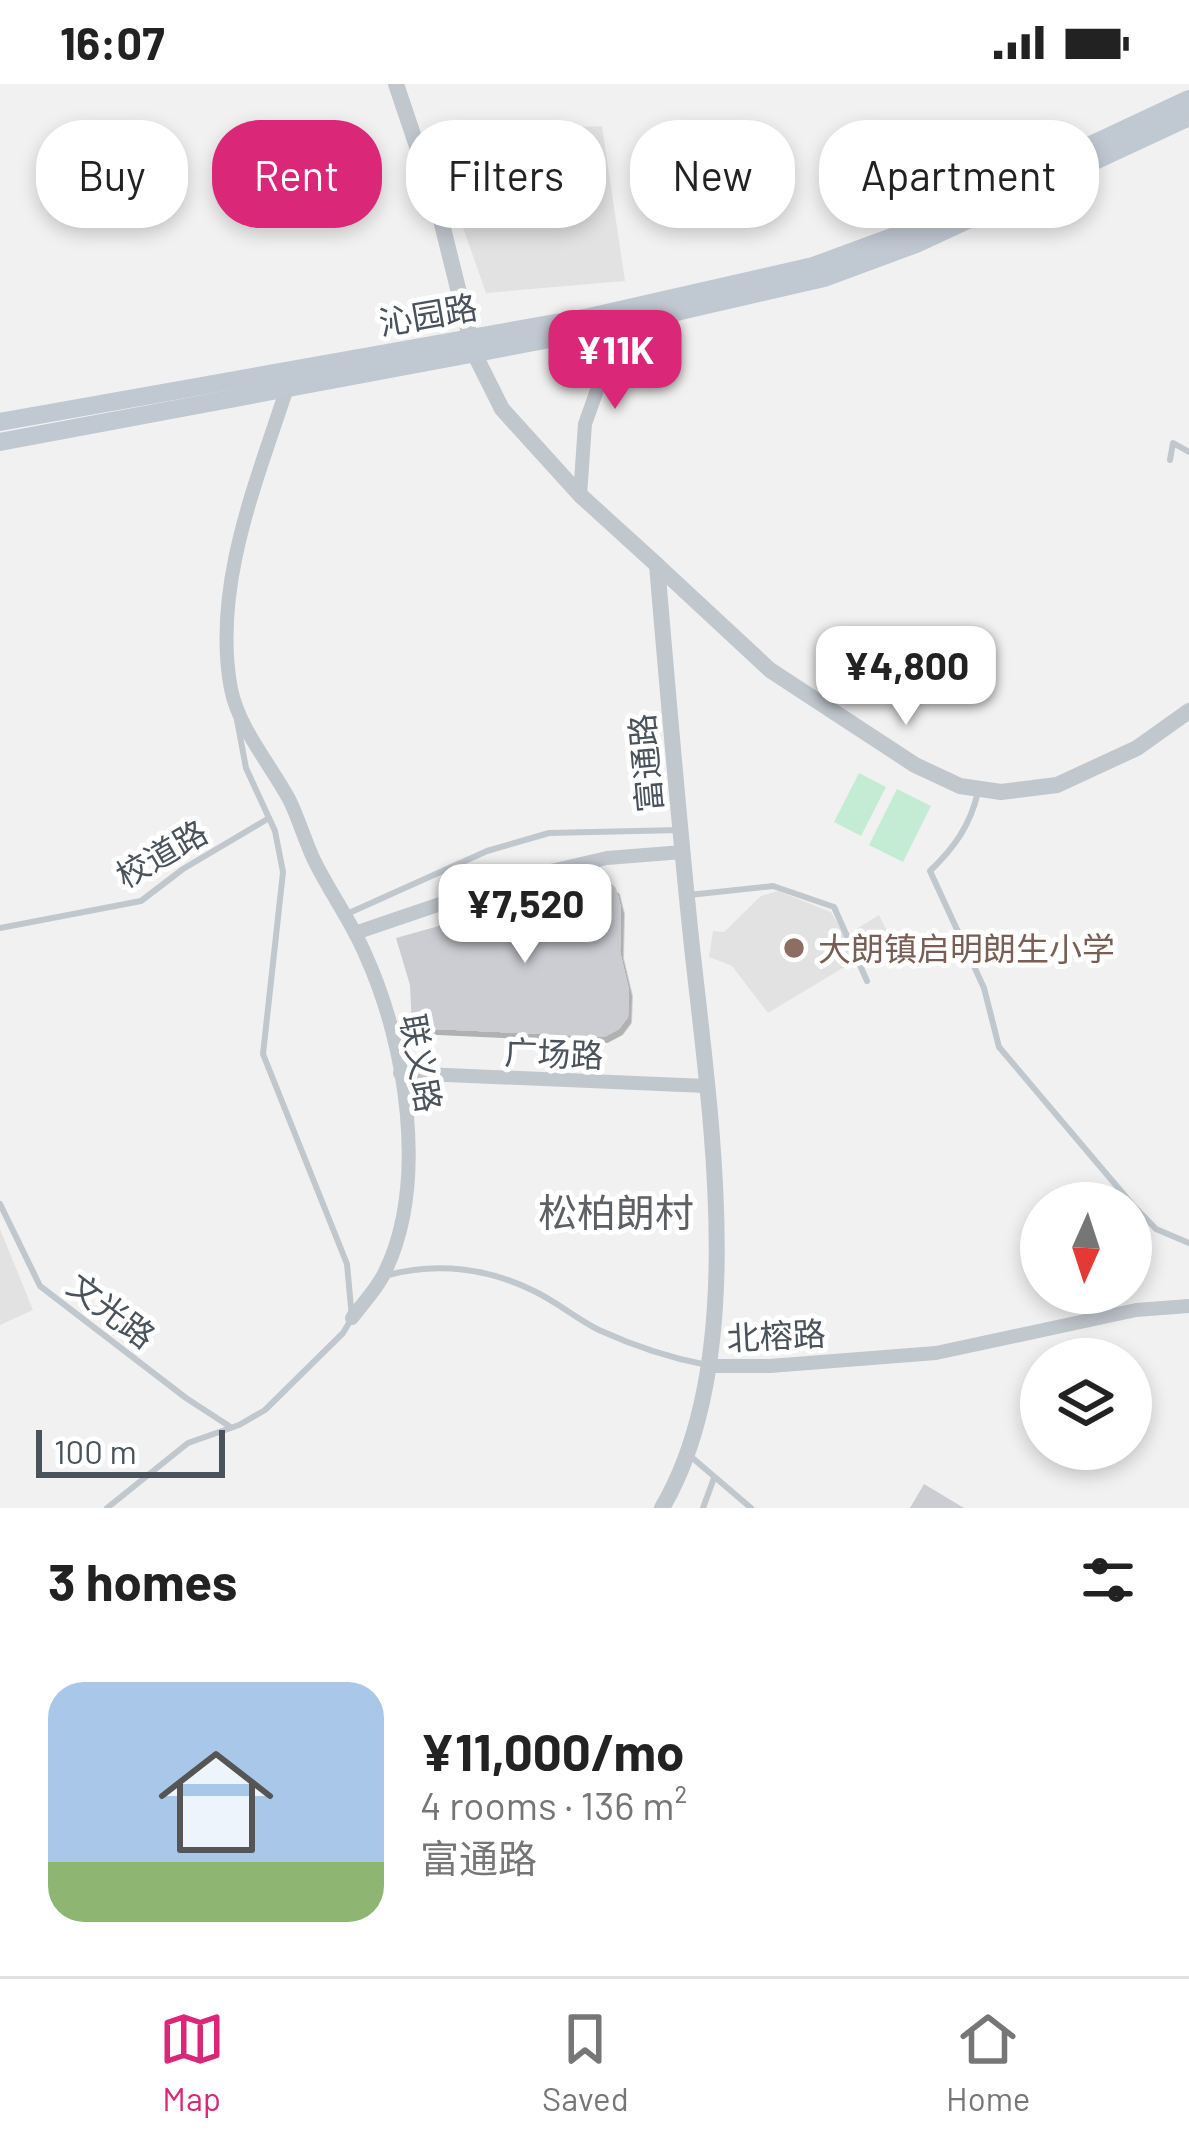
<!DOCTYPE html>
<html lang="en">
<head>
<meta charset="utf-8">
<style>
	:root { --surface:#fff; --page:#f6f6f6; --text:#222; --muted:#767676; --line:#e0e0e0; --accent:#db2777 }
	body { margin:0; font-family:Barlow,"Noto Sans SC",sans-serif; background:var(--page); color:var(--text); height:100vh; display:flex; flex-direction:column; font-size:45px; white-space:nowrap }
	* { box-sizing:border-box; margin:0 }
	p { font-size:39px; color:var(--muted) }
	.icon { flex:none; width:66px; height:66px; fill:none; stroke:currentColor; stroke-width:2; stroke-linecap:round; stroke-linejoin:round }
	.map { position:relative; height:1424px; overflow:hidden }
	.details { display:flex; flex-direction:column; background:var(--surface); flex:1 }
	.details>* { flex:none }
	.banner { position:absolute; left:36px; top:36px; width:1119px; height:108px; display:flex; gap:24px }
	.needle { width:78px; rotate:183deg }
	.tools { position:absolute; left:1020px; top:1098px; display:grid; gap:24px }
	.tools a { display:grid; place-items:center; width:132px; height:132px; border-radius:50%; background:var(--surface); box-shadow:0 6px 18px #0003; font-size:60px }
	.scale { position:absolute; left:36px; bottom:30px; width:189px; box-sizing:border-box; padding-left:12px; border:6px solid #4a535c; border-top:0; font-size:33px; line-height:42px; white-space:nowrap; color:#4a535c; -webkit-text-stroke:9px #fff; paint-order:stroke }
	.price { position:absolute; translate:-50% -102px; padding:0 27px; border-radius:24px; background:#fff; color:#222; font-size:39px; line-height:78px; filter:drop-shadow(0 3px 6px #0008) }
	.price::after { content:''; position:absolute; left:50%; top:72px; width:36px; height:27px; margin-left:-18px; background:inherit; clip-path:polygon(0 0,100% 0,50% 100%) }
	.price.active { background:var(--accent); color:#fff }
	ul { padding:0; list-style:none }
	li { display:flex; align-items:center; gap:36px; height:300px; padding:0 48px }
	li span { display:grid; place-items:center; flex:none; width:336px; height:240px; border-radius:36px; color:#555 }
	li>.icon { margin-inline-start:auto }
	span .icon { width:144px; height:144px; fill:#fffc; stroke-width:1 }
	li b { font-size:51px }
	h2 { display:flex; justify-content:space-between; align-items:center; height:144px; padding:0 48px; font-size:51px }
	.tag { padding:0 42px; border-radius:48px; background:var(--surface); box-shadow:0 6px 18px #0003; font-size:42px; line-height:108px }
	.tag.active { background:var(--accent); color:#fff }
	.status { display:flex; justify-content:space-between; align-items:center; height:84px; padding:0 60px; background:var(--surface); direction:ltr }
	.status svg { height:33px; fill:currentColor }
	.tab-bar { display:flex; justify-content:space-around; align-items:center; height:168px; border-top:3px solid var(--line); background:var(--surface); font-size:33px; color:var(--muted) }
	.tab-bar a { display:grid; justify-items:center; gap:6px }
	.tab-bar .active { color:var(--accent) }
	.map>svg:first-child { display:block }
</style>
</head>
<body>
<div class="status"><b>16:07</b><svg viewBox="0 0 49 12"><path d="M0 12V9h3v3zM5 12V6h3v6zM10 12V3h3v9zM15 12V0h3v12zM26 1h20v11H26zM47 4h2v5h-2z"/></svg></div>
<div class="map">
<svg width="1189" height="1424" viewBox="0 0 1189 1424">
	<defs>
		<filter id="shadow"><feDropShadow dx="3.5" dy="6" stdDeviation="0" flood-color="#0004"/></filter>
	</defs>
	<rect width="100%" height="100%" fill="#f2f1f1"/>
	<g fill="#e3e2e2">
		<polygon points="602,42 625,197 486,209 430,50"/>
		<polygon points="778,807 831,828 845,852 879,831 891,855 768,929 732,882 709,873 713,847 724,848 761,812"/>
		<polygon points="0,1145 33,1226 0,1241"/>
	</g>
	<g fill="#c4ebd4">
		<polygon points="859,689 886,703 861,752 834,738"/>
		<polygon points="897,705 931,722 903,778 869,761"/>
	</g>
	<g fill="#cbcdd2" filter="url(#shadow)">
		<polygon points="598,788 616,804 621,824 620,868 629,906 628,933 619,945 604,953 412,944 410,901 396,854 485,829 523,815 521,809"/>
		<polygon points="924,1400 964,1424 910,1424"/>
	</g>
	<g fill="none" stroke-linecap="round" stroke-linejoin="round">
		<g stroke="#c0c7cd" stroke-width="6">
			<polyline points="1170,376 1173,359 1189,368"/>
			<path d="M978,708C970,742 954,764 930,787L984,904L999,963L1131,1119"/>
			<polyline points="689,811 773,802 834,823 867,897"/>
			<polyline points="349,829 487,767 549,749 680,746"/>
			<polyline points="0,844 141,817 183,785 269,734"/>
			<polyline points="1131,1119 1156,1145 1189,1159"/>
			<polyline points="0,1120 40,1202 186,1314 229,1342"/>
			<path d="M388,1191C437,1178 488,1184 534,1207C557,1218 577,1235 599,1246C634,1262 670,1274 707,1281"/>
			<polyline points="689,1371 751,1424"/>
			<polyline points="107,1424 188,1359 239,1341 265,1326 343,1249 352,1234 347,1180 263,970 283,788 275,747 246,684 237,636"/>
			<polyline points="703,1424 714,1394"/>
		</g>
		<g stroke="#c0c7cd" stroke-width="14">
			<path d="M287,304C256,399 212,504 231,605C239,645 271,681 290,717C299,736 305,757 314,776C330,809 352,838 366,872C406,960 429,1100 384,1190C376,1206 362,1220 352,1234"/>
			<polyline points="580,411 585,340 602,292 630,239"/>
			<polyline points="355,849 508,797 607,774 683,768"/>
			<polyline points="400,989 706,1002"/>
			<polyline points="710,1282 770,1282 936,1269 1136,1226 1189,1222"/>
		</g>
		<g stroke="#c0c7cd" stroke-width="16">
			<path d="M396,0L439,128L474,269L502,325L580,411L657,481C667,599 677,717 689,834C706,1008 754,1268 662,1424"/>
			<polyline points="657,481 770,586 915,681 960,702 1001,708 1057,701 1137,664 1189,627"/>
		</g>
		<g stroke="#c0c8d2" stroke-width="18">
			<polyline points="0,338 589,233 813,182 903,149 1189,15"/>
			<polyline points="0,358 598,246 824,194 916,160 1189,33"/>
		</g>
	</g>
	<circle fill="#8d6e63" stroke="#fff" stroke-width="4.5" cx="794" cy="864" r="12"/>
	<g text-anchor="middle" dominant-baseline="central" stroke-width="10" stroke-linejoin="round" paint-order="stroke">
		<g font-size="33" fill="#4a535c" stroke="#fff">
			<text transform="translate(428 230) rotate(-10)">沁园路</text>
			<text transform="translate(645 679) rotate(-95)">富通路</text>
			<text transform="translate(161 769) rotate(-30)">校道路</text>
			<text transform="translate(554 969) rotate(2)">广场路</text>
			<text transform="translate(422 979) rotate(80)">联义路</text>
			<text transform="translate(112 1226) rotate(37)">文光路</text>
			<text transform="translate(776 1251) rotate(-3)">北榕路</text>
		</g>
		<g font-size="33" fill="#785e54" stroke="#fff" text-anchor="start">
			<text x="818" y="864">大朗镇启明朗生小学</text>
		</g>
		<g font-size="39" fill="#5e6164" stroke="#fff">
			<text x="616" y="1127">松柏朗村</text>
		</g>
	</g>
</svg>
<div class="tools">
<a><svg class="needle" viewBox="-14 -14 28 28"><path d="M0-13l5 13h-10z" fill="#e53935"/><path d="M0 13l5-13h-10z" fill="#767676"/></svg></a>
<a><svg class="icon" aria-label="layers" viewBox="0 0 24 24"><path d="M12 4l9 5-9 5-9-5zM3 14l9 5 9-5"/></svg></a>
</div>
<div class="scale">100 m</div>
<b class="price active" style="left:615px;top:328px">¥11K</b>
<b class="price" style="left:906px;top:644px">¥4,800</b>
<b class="price" style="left:525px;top:882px">¥7,520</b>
<div class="banner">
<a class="tag">Buy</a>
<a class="tag active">Rent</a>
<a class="tag">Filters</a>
<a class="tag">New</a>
<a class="tag">Apartment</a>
</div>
</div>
<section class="details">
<h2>3 homes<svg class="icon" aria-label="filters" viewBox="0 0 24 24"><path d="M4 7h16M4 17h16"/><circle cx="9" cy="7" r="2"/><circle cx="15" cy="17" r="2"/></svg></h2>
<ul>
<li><span style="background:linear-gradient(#a9c7e8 75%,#8fb573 0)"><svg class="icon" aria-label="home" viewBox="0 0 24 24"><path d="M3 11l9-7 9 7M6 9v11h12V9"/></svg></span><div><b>¥11,000/mo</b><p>4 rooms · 136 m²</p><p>富通路</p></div></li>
</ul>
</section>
<nav class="tab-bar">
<a class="active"><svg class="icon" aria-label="map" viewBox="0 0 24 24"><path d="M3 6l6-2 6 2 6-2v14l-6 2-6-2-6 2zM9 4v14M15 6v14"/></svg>Map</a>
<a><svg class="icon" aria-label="saved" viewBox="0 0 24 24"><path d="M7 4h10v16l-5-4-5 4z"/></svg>Saved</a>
<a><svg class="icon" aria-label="home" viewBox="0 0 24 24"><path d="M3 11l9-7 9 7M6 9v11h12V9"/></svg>Home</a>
</nav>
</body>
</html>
